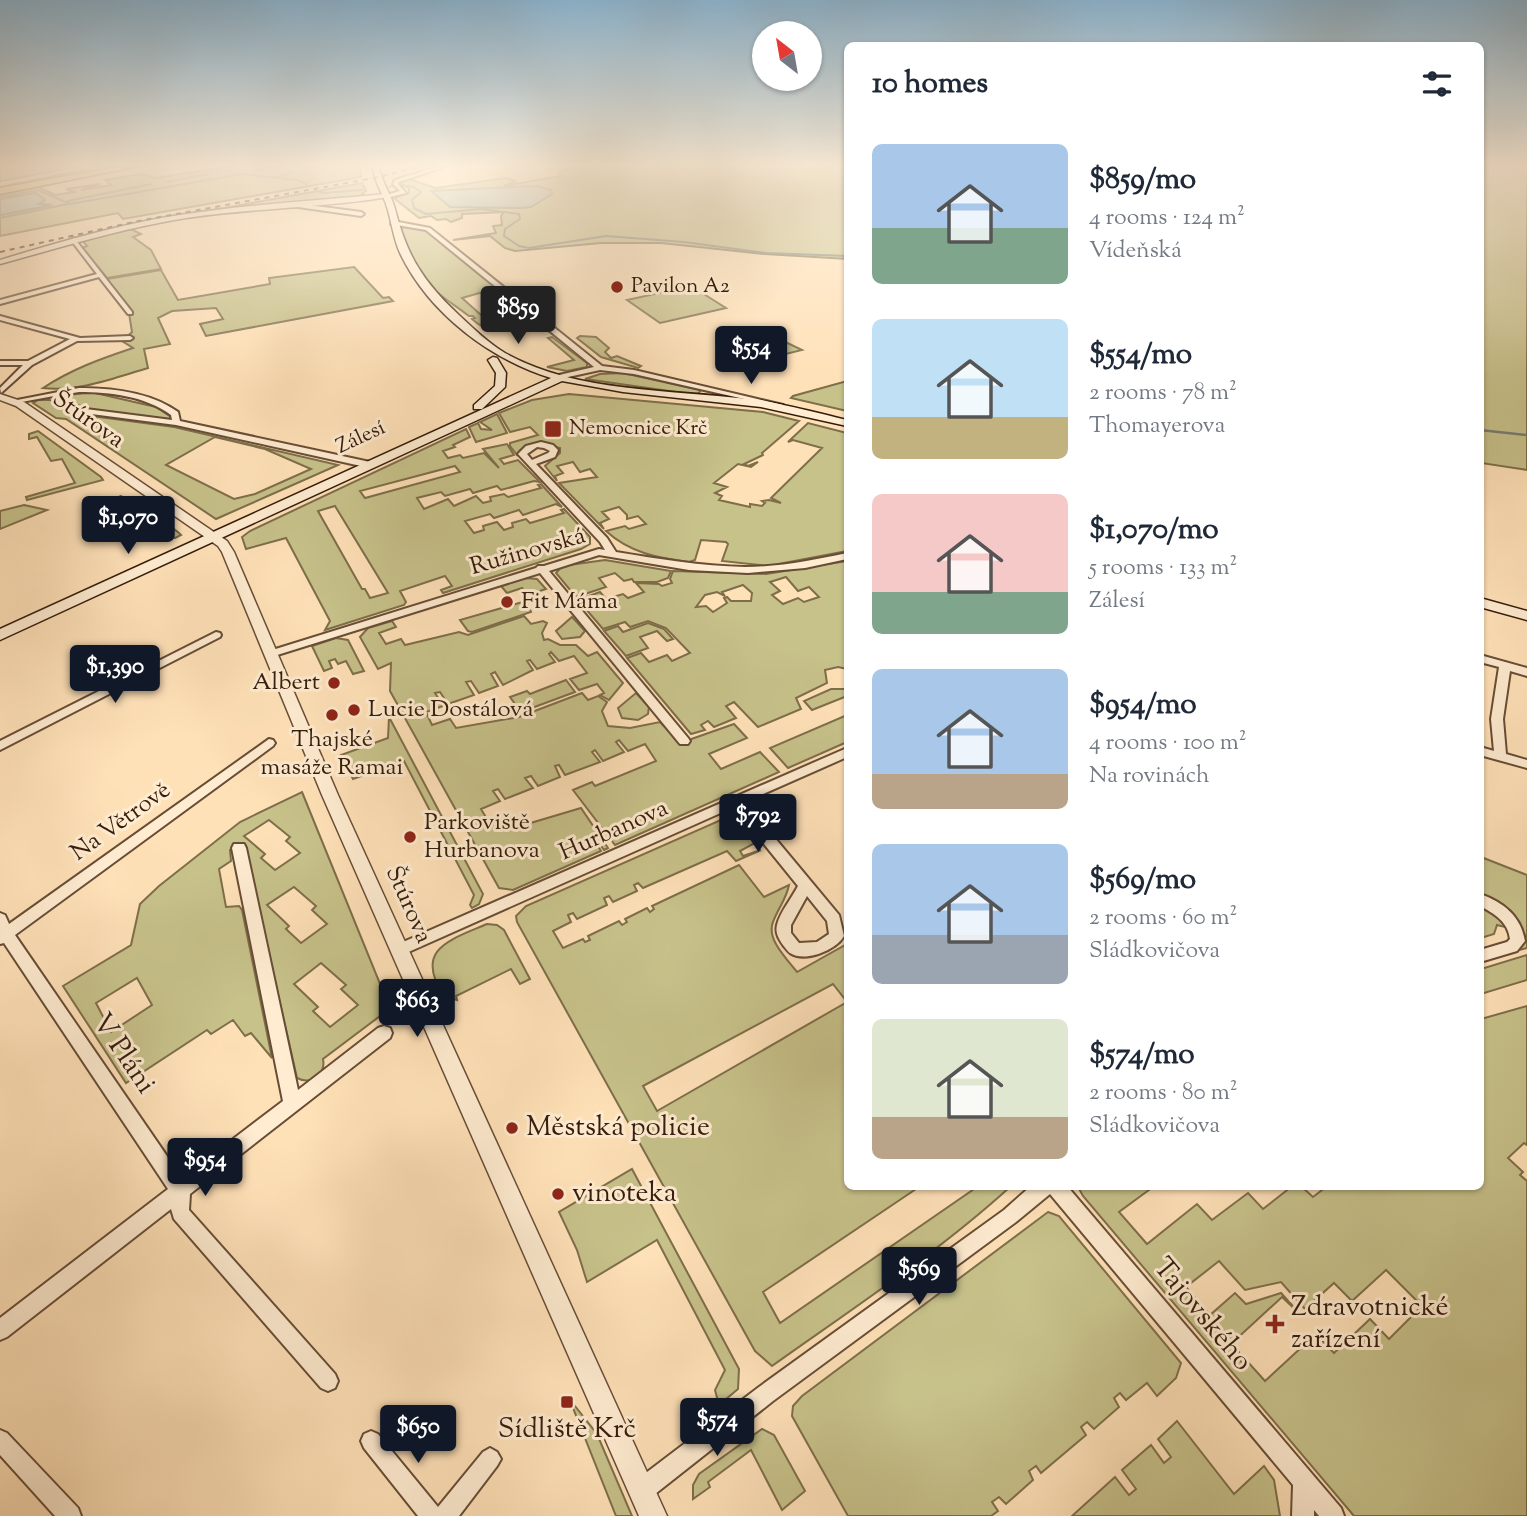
<!DOCTYPE html>
<html lang="en">
<head>
<meta charset="utf-8">
<style>
	:root { --surface:#fff; --page:#f2f2f3; --text:#1f2937; --muted:#747a83; --accent:#111827 }
	body { margin:0; font-family:"Sorts Mill Goudy",serif; background:var(--page); color:var(--text); height:100vh; display:flex; flex-direction:column; font-size:26px; white-space:nowrap }
	* { box-sizing:border-box; margin:0 }
	p { font-size:23px; color:var(--muted) }
	.icon { flex:none; width:38px; height:38px; fill:none; stroke:currentColor; stroke-width:2; stroke-linecap:round; stroke-linejoin:round }
	.map { position:relative; flex:1; overflow:hidden }
	.panel { position:absolute; left:844px; top:42px; width:640px; height:1148px; display:flex; flex-direction:column; background:var(--surface); border-radius:10px; box-shadow:0 2px 5px #0004 }
	.panel>* { flex:none }
	.needle { width:46px; rotate:329deg }
	.controls { position:absolute; left:752px; top:21px; display:grid; gap:14px }
	.controls a { display:grid; place-items:center; width:70px; height:70px; border-radius:50%; background:var(--surface); box-shadow:0 2px 5px #0004; font-size:35px }
	.price { position:absolute; translate:-50% -60px; padding:0 16px; border-radius:7px; background:var(--accent); color:#fff; font-size:23px; line-height:46px; filter:drop-shadow(0 2px 4px #0008) }
	.price::after { content:''; position:absolute; left:50%; top:42px; width:21px; height:16px; margin-left:-10px; background:inherit; clip-path:polygon(0 0,100% 0,50% 100%) }
	.price.active { background:#222; color:#fff }
	ul { padding:0; list-style:none }
	li { display:flex; align-items:center; gap:21px; height:175px; padding:0 28px }
	li span { display:grid; place-items:center; flex:none; width:196px; height:140px; border-radius:10px; color:#555 }
	li>.icon { margin-inline-start:auto }
	span .icon { width:84px; height:84px; fill:#fffc; stroke-width:1 }
	li b { font-size:30px }
	h2 { display:flex; justify-content:space-between; align-items:center; height:84px; padding:0 28px; font-size:30px }
	.map>svg:first-child { display:block }
</style>
</head>
<body>
<div class="map">
<svg width="1527" height="1516" viewBox="0 0 1527 1516">
	<rect width="100%" height="100%" fill="#ffe1b8"/>
	<filter id="stains"><feTurbulence type="fractalNoise" baseFrequency=".00286" numOctaves="4"/><feColorMatrix values="0 0 0 0 .2 0 0 0 0 .09 0 0 0 0 .02 0 0 0 .5 -.17"/></filter>
	<radialGradient id="worn" r=".72"><stop offset=".6" stop-color="#630" stop-opacity="0"/><stop offset="1" stop-color="#630" stop-opacity=".3"/></radialGradient>
	<g fill="#c7c18a" stroke="#7e6e4a" stroke-width="2" fill-rule="evenodd">
		<polygon points="0,164 98,164 0,182"/>
		<polygon points="246,164 360,164 361,177 123,219 118,213 0,236 0,215 52,205 39,204 45,200 36,193 0,199 0,192 140,166 38,187 55,195 74,192 66,189 100,184 81,190 111,185 105,180 141,174 155,178"/>
		<path d="M568,164H847V259L765,254L661,243H601L515,251L505,248L490,236L453,240L496,233L493,226L502,225L501,216L504,212L462,214V218L451,222L446,219L437,220L431,216L419,218L394,198L409,193V188L399,184L406,178L435,188L507,178L515,181L504,186L561,176L558,172L569,170L562,165ZM537,186L521,208C487,206 461,213 432,191Z"/>
		<polygon points="1481,164 1527,164 1527,470 1481,463"/>
		<polygon points="362,183 366,191 362,194 365,196 359,197 213,210"/>
		<path d="M407,227L425,230L497,288L462,298L499,331L529,325L530,328C507,331 490,336 472,319L475,318L473,316H469C460,309 451,303 443,297C420,281 409,252 399,228Z"/>
		<polygon points="131,229 141,234 133,237 151,250 161,269 107,278 82,248 87,246 82,240"/>
		<path d="M354,267L383,298L389,297L393,301L206,336L200,324L223,319L216,308L172,311L158,318L170,344L144,349L148,368C114,378 79,392 43,388C72,369 100,359 133,348L122,341L132,332L128,307L107,279L161,270L178,300L270,284L269,278Z"/>
		<polygon points="691,286 726,308 660,323 627,300"/>
		<polygon points="580,336 596,337 609,348 605,352 611,358 617,356 641,366 638,368 601,357 577,338"/>
		<polygon points="552,337 587,363 587,367 567,371 547,367 574,360 548,338"/>
		<polygon points="777,338 802,350 761,360 744,346"/>
		<polygon points="623,373 701,390 697,395 585,379 600,374"/>
		<polygon points="847,381 847,411 791,398 793,396"/>
		<path d="M91,392L156,407L171,417L168,420C133,416 96,416 64,399L69,395Z"/>
		<path d="M569,394L763,412L799,421L762,453L763,455L744,464L748,466L758,462L751,467L738,464L714,483L727,487L715,493L722,496L719,500L750,507V504L762,506L765,503L762,501L769,500L781,503L771,498L822,448L793,440L788,442L808,423L847,433V551L768,566L722,561L728,544L726,542L701,540L695,560L689,562C658,558 630,553 606,531L625,526L629,529L646,524L638,516L627,519V515L619,507L602,512L609,519L600,523L604,529L559,483L597,477L590,469L580,472L573,462L557,466L563,473L555,476L557,481L545,466L560,453V448C545,445 526,437 517,455L510,446V443L538,435L530,427L510,432L499,413L532,400Z"/>
		<path d="M38,400H50L66,410L92,416L174,427L338,465L216,519L66,419L56,418L33,403ZM215,437L265,449L311,469L255,494L234,499L166,465Z"/>
		<polygon points="497,414 507,433 476,442 469,427 478,423 481,429 492,430 480,422"/>
		<path d="M466,429L470,437L453,445L455,447L443,451L448,458L460,455L463,458L484,453L499,468L483,449L507,444L514,455L500,459L504,464L518,460L540,482L534,481L501,490L497,486L473,493L470,489L445,496L441,492L417,498L424,509L448,499L454,506L476,496L483,503L491,501L490,497L504,494L508,497L541,488L538,485L541,484L562,507L556,504L523,515L519,510L494,518L490,514L465,521L474,533L484,530L483,526L497,522L504,530L513,527L512,523L526,519L530,523L564,513L561,510L564,509L590,537V544L581,549L443,593L441,590L452,586L445,576L400,591L406,602L404,605L325,630L330,621L286,538L246,549L242,537L250,531ZM455,466L460,472L365,498L360,491ZM335,506L388,593L370,598L365,589H362L318,511Z"/>
		<polygon points="38,431 101,477 103,480 27,500 26,497 75,483 62,459 51,461 37,437 29,439 29,434"/>
		<path d="M121,496C141,510 163,518 181,535L175,538L112,500Z"/>
		<polygon points="24,505 47,510 0,529 0,511"/>
		<polygon points="605,560 671,571 668,578 657,582 634,582 632,579 624,581 615,573 599,578 606,587 576,597 556,573 562,566"/>
		<path d="M847,561V669L838,667L825,670L827,683L796,698L801,709L758,727L734,702L726,706L736,718L714,727L708,721L701,725L705,730L691,734L627,658L641,653L649,662L667,655L672,661L690,653L666,628L648,621L630,627L625,622L603,629L578,600L600,592L606,599L623,594L628,598L644,592L636,583L659,584L662,586L672,583L670,579L673,571L766,574ZM786,577L798,591L809,587L819,597L804,602L798,598L783,604L772,595L780,591L770,582ZM743,585L752,593L751,601H731L727,597L724,598L727,603L713,612L706,606L696,607L705,595L717,592L725,596L722,592Z"/>
		<polygon points="526,578 537,579 546,589 527,595 522,588 507,593 501,586"/>
		<polygon points="526,601 531,612 472,632 468,631 460,620"/>
		<polygon points="524,616 531,624 543,621 547,623 542,633 544,640 548,639 560,645 576,645 588,656 597,652 623,683 609,700 600,695 604,693 597,684 579,690 570,679 587,673 574,656 559,661 551,652 549,654 555,662 537,669 530,660 527,661 533,670 503,685 495,672 491,674 498,686 479,693 471,681 466,682 474,695 448,704 440,692 435,693 443,706 426,712 432,725 450,719 456,728 519,717 582,693 588,700 598,696 607,702 602,711 608,726 630,728 660,722 680,743 734,724 747,738 709,754 721,769 760,752 779,772 615,845 573,790 592,782 595,786 656,761 645,744 628,751 619,740 616,742 624,752 603,761 595,750 592,752 600,762 565,775 559,765 555,766 560,777 538,786 531,776 525,778 533,788 505,799 498,789 493,791 500,801 481,809 490,824 509,816 517,827 581,808 608,848 604,850 596,839 581,846 585,851 598,846 601,851 513,890 499,888 390,691 391,663 378,669 360,637 368,628 392,621 396,627 379,633 386,644 401,639 405,645 459,632 468,635"/>
		<polygon points="572,617 585,631 580,637 562,639 556,631"/>
		<polygon points="648,623 664,629 673,639 667,641 657,631 640,637 648,648 626,656 604,631 618,626 623,632"/>
		<polygon points="336,638 348,640 364,671 353,674 346,661 338,664 335,659 329,661 332,668 324,671 312,646"/>
		<polygon points="566,680 575,692 521,712 510,697 527,691 530,694"/>
		<polygon points="831,689 847,689 847,696 812,710 804,701"/>
		<polygon points="636,693 649,707 648,714 638,720 622,718 618,708"/>
		<polygon points="847,715 847,742 788,768 770,748"/>
		<polygon points="389,717 483,894 479,904 472,908 470,905 474,895 404,761 353,779 341,755 388,738"/>
		<path d="M302,792L387,1001L388,1010L323,1059C326,1075 311,1085 297,1078L244,845L230,850L231,861L219,869L226,907L239,906L242,910L272,1058L251,1033L245,1036L233,1020L211,1034L207,1030L126,1083L63,986L131,945L140,904L159,886L240,822ZM269,820L290,837L286,841L300,853L275,870L261,858L265,854L244,836ZM294,887L316,906L312,910L327,924L301,943L286,929L289,926L267,905ZM321,963L346,985L341,989L358,1005L330,1027L313,1011L318,1007L294,984ZM137,978L152,1005L111,1032L96,1003Z"/>
		<path d="M723,819L739,824L755,843L740,851L743,856L761,850L736,861L727,851L643,888L638,883L634,885L637,891L613,902L609,896L604,898L607,905L577,919L573,913L568,915L571,922L553,931L563,948L583,939L585,942L590,940L588,936L619,921L622,925L627,922L625,919L647,908L650,912L654,909L652,906L739,865L764,897L789,885C786,900 778,908 773,922C766,939 787,959 797,972L847,944V1186L919,1187L763,1292L780,1323L977,1187H1010C936,1254 852,1309 772,1366L755,1351L517,922L516,916L526,906ZM833,984L847,1002L657,1111L643,1086Z"/>
		<path d="M1481,857L1527,875V948L1519,950C1527,927 1496,905 1481,895Z"/>
		<polygon points="1481,904 1488,907 1509,928 1497,925 1494,934 1481,938"/>
		<path d="M487,924L497,925L504,930L530,979L520,984L511,969L456,996L457,1000L444,996C413,949 450,940 487,924Z"/>
		<polygon points="1527,955 1527,980 1481,994 1481,969"/>
		<path d="M1527,1006V1145L1524,1143L1508,1158L1523,1172L1520,1175L1527,1181V1516H1354L1083,1196L1078,1187H1153L1119,1212L1147,1244L1197,1204L1212,1220L1248,1193L1263,1209L1291,1187H1302L1313,1197L1326,1187L1480,1186L1481,1019ZM1219,1261L1245,1290L1281,1282L1305,1309L1334,1283L1352,1301L1386,1270L1422,1306L1389,1339L1370,1319L1334,1353L1316,1334L1265,1381L1248,1362L1244,1365L1236,1355L1239,1352L1232,1343L1282,1297L1300,1314L1281,1293L1246,1304L1235,1293L1210,1315L1186,1287Z"/>
		<polygon points="632,1169 739,1369 738,1389 719,1405 715,1390 725,1370 657,1240 587,1282 577,1250 559,1212"/>
		<polygon points="1048,1212 1059,1216 1181,1363 1176,1378 1157,1396 1147,1383 1126,1400 1120,1393 1114,1398 1119,1407 1094,1429 1087,1422 1081,1427 1086,1435 1041,1473 1036,1466 1029,1471 1033,1480 1006,1504 999,1497 992,1502 998,1511 991,1516 848,1516 792,1416 793,1406 802,1396"/>
		<polygon points="575,1406 597,1434 632,1516 616,1516 573,1408"/>
		<polygon points="1177,1421 1234,1494 1264,1466 1274,1480 1280,1516 1072,1516 1115,1477 1129,1495 1136,1489 1122,1470 1151,1445 1164,1463 1171,1457 1158,1439"/>
		<polygon points="762,1429 774,1435 805,1491 782,1510 751,1450 708,1482 710,1487 693,1499 693,1485 699,1474"/>
	</g>
	<g fill="#a3bcb7" stroke="#777c72" stroke-width="2">
		<polygon points="537,186 551,190 552,194 531,207 521,208 450,207 431,191"/>
		<polygon points="36,193 45,200 38,204 52,205 0,215 0,199"/>
	</g>
	<g fill="none" stroke-linecap="round" stroke-linejoin="round">
		<g stroke="#777c72" stroke-width="2">
			<polyline points="321,168 359,164"/>
			<polyline points="254,171 272,168"/>
			<polyline points="277,177 293,172"/>
			<polyline points="166,182 208,174"/>
			<polyline points="401,185 414,187 421,192 412,200 414,208 426,214 481,209 519,214 520,219 505,229 504,236 519,246 529,248 606,236 684,242 766,253 847,256"/>
			<polyline points="389,187 393,186"/>
			<polyline points="316,191 324,193 362,190"/>
			<polyline points="0,197 38,190 70,204 242,174 297,180 306,184"/>
			<polyline points="68,201 151,184"/>
			<polyline points="0,218 68,204"/>
		</g>
		<polyline stroke="#777c72" stroke-width="2.5" points="1480,430 1527,435"/>
		<defs>
			<g id="minor">
				<polygon points="446,164 452,164 399,182 398,184 406,193 386,198 383,196 400,191 393,184 395,180"/>
				<polygon points="293,203 361,212 364,214 361,216 291,206"/>
				<polygon points="393,221 430,228 602,366 634,370 783,405 779,407 634,374 600,370 559,379 559,375 594,367 426,230 391,224"/>
				<polygon points="74,238 132,312 132,314 128,314 99,277 0,304 0,300 97,274 71,240"/>
				<polygon points="0,316 80,338 130,336 133,338 130,340 77,341 32,365 1,393 0,388 23,365 0,365 0,361 28,361 70,339 0,320"/>
				<path d="M79,388C112,388 150,392 178,412L180,421L370,462L374,465L370,468L176,425L76,412L62,407L54,396L16,403L12,401ZM79,392C110,392 145,396 171,415L172,420L78,408L68,403L61,395Z"/>
				<path d="M541,442L553,445L558,450L555,457L536,464L607,538L616,552C659,559 701,566 745,567C779,567 814,560 847,553V559L805,568L748,573L689,570L599,555L549,571L688,738L690,741L688,744H680L540,573L274,656H266L265,654L266,652L536,568L538,566H544L599,549L605,550L600,542L518,454L526,446ZM537,447L544,448L550,451L548,453L532,460L527,454Z"/>
				<polygon points="216,632 220,633 221,635 220,637 0,750 0,741"/>
				<polygon points="1480,655 1527,668 1527,676 1510,671 1503,719 1506,754 1527,760 1527,768 1480,755 1480,747 1494,751 1491,719 1499,667 1480,662"/>
				<polygon points="269,739 273,740 275,743 273,746 15,935 182,1178 283,1101 232,848 234,844 244,844 246,848 298,1090 378,1028 384,1026 390,1028 392,1033 390,1038 190,1194 189,1210 335,1374 338,1381 335,1388 328,1391 321,1388 174,1219 171,1209 7,1337 0,1340 0,1318 168,1189 4,943 0,944 0,913 5,915 9,924"/>
				<path d="M847,748V757L745,802L839,915L844,936C836,950 805,963 790,953C789,953 784,946 783,945C779,939 775,933 777,925C780,912 792,898 798,886L734,807L404,954L399,956L394,954L392,950L394,946ZM807,896L827,921L829,934L817,942L799,943L791,933V925Z"/>
				<path d="M1480,894C1503,902 1521,916 1525,941L1517,951L1480,962V950L1507,942L1510,939C1508,922 1495,914 1480,906Z"/>
				<polygon points="1031,1186 1067,1186 1341,1508 1344,1516 1319,1516 1314,1510 1314,1516 1292,1516 1293,1485 1050,1194 1016,1222 773,1401 650,1498 642,1501 634,1498 631,1490 634,1482 759,1387 1004,1210"/>
				<polygon points="0,1430 7,1433 78,1508 81,1516 55,1516 0,1455"/>
				<polygon points="371,1431 378,1434 438,1507 483,1452 490,1448 497,1452 501,1459 497,1466 459,1516 418,1516 364,1448 361,1441 364,1434"/>
			</g>
			<g id="tertiary">
				<polygon points="97,164 108,164 0,186 0,182"/>
				<path d="M386,194L388,197C322,208 253,208 186,218C123,228 62,247 0,264V260C53,244 107,228 161,218C236,205 311,201 386,194Z"/>
				<polygon points="0,394 24,402 227,541 234,552 338,795 667,1516 639,1516 322,795 222,552 218,546 16,406 0,400"/>
			</g>
			<g id="secondary">
				<path d="M373,164H379C380,181 391,193 395,209C407,256 423,282 460,316C474,329 488,343 505,353C577,393 668,389 748,399C782,403 814,412 847,420V426L761,407L623,392L562,381L0,640V629L551,378C490,359 430,314 401,255C393,239 392,221 386,204C381,190 373,179 373,164Z"/>
				<polygon points="493,357 497,358 506,373 505,387 482,409 474,409 474,405 495,386 496,373 488,360"/>
				<polygon points="1480,598 1527,611 1527,620 1480,607"/>
			</g>
			<polygon id="trunk" points="133,164 149,164 0,194 0,188"/>
		</defs>
		<use href="#minor" stroke="#684d36" stroke-width="4"/>
		<use href="#tertiary" stroke="#684d36" stroke-width="3"/>
		<use href="#secondary" stroke="#351c0b" stroke-width="3"/>
		<use href="#trunk" stroke="#351c0b" stroke-width="3"/>
		<use href="#minor" fill="#ffecd1" fill-rule="evenodd"/>
		<use href="#tertiary" fill="#ffecd1" fill-rule="evenodd"/>
		<use href="#secondary" fill="#ffecd1" fill-rule="evenodd"/>
		<use href="#trunk" fill="#f0c07c" fill-rule="evenodd"/>
		<polyline stroke="#351c0b" stroke-width="2" stroke-dasharray="5 5" stroke-linecap="butt" points="0,252 138,221 374,178 431,164"/>
	</g>
	<linearGradient id="sky" x2="0" y2="1"><stop stop-color="#8cb7d4"/><stop offset="0.44" stop-color="#fff2df"/><stop offset="1" stop-color="#fff2df" stop-opacity="0"/></linearGradient>
	<rect width="1527" height="376" fill="url(#sky)"/>
	<g fill="#8f2418" stroke="#ffecd1" stroke-width="2.5">
		<circle cx="617" cy="287" r="7"/>
		<rect x="544" y="420" width="18" height="18" rx="3.5"/>
		<circle cx="507" cy="602" r="7"/>
		<circle cx="334" cy="683" r="7"/>
		<circle cx="354" cy="710" r="7"/>
		<circle cx="332" cy="715" r="7"/>
		<circle cx="410" cy="837" r="7"/>
		<circle cx="512" cy="1128" r="7"/>
		<circle cx="558" cy="1194" r="7"/>
		<path d="M1271.5 1313.5h7v7h7v7h-7v7h-7v-7h-7v-7h7z"/>
		<rect x="560" y="1395" width="14" height="14" rx="3.5"/>
	</g>
	<g text-anchor="middle" dominant-baseline="central" stroke-width="6" stroke-linejoin="round" paint-order="stroke">
		<g font-size="21" fill="#351c0b" stroke="#ffecd1" text-anchor="start">
			<text x="631" y="287">Pavilon A2</text>
			<text x="569" y="429">Nemocnice Krč</text>
		</g>
		<g font-size="21" fill="#351c0b" stroke="#ffecd1">
			<text transform="translate(361 438) rotate(-25)">Zálesí</text>
		</g>
		<g font-size="24" fill="#351c0b" stroke="#ffecd1">
			<text transform="translate(88 420) rotate(35)">Štúrova</text>
			<text transform="translate(528 552) rotate(-16)">Ružinovská</text>
			<text transform="translate(121 822) rotate(-36)">Na Větrově</text>
			<text transform="translate(614 831) rotate(-24)">Hurbanova</text>
			<text transform="translate(408 905) rotate(66)">Štúrova</text>
		</g>
		<g font-size="24" fill="#351c0b" stroke="#ffecd1" text-anchor="start">
			<text x="521" y="602">Fit Máma</text>
			<text x="320" y="683" text-anchor="end">Albert</text>
			<text x="368" y="710">Lucie Dostálová</text>
			<text x="332" y="740" text-anchor="middle">Thajské<tspan x="332" dy="28">masáže Ramai</tspan></text>
			<text x="424" y="823">Parkoviště<tspan x="424" dy="28">Hurbanova</tspan></text>
		</g>
		<g font-size="28" fill="#351c0b" stroke="#ffecd1">
			<text transform="translate(123 1054) rotate(56)">V Pláni</text>
			<text transform="translate(1202 1315) rotate(50)">Tajovského</text>
		</g>
		<g font-size="28" fill="#351c0b" stroke="#ffecd1" text-anchor="start">
			<text x="526" y="1128">Městská policie</text>
			<text x="572" y="1194">vinoteka</text>
			<text x="1291" y="1308">Zdravotnické<tspan x="1291" dy="32">zařízení</tspan></text>
			<text x="567" y="1430" text-anchor="middle">Sídliště Krč</text>
		</g>
	</g>
	<rect width="100%" height="100%" filter="url(#stains)"/>
	<rect width="100%" height="100%" fill="url(#worn)"/>
</svg>
<div class="controls">
<a><svg class="needle" viewBox="-14 -14 28 28"><path d="M0-13l5 13h-10z" fill="#e53935"/><path d="M0 13l5-13h-10z" fill="#747a83"/></svg></a>
</div>
<b class="price active" style="left:518px;top:346px">$859</b>
<b class="price" style="left:751px;top:386px">$554</b>
<b class="price" style="left:128px;top:556px">$1,070</b>
<b class="price" style="left:115px;top:705px">$1,390</b>
<b class="price" style="left:758px;top:854px">$792</b>
<b class="price" style="left:417px;top:1039px">$663</b>
<b class="price" style="left:205px;top:1198px">$954</b>
<b class="price" style="left:919px;top:1307px">$569</b>
<b class="price" style="left:717px;top:1458px">$574</b>
<b class="price" style="left:418px;top:1465px">$650</b>
<section class="panel">
<h2>10 homes<svg class="icon" aria-label="filters" viewBox="0 0 24 24"><path d="M4 7h16M4 17h16"/><circle cx="9" cy="7" r="2"/><circle cx="15" cy="17" r="2"/></svg></h2>
<ul>
<li><span style="background:linear-gradient(#a9c7e8 60%,#7fa58c 0)"><svg class="icon" aria-label="home" viewBox="0 0 24 24"><path d="M3 11l9-7 9 7M6 9v11h12V9"/></svg></span><div><b>$859/mo</b><p>4 rooms · 124 m²</p><p>Vídeňská</p></div></li>
<li><span style="background:linear-gradient(#bfe0f5 70%,#c2b280 0)"><svg class="icon" aria-label="home" viewBox="0 0 24 24"><path d="M3 11l9-7 9 7M6 9v11h12V9"/></svg></span><div><b>$554/mo</b><p>2 rooms · 78 m²</p><p>Thomayerova</p></div></li>
<li><span style="background:linear-gradient(#f6c9c9 70%,#7fa58c 0)"><svg class="icon" aria-label="home" viewBox="0 0 24 24"><path d="M3 11l9-7 9 7M6 9v11h12V9"/></svg></span><div><b>$1,070/mo</b><p>5 rooms · 133 m²</p><p>Zálesí</p></div></li>
<li><span style="background:linear-gradient(#a9c7e8 75%,#b9a48a 0)"><svg class="icon" aria-label="home" viewBox="0 0 24 24"><path d="M3 11l9-7 9 7M6 9v11h12V9"/></svg></span><div><b>$954/mo</b><p>4 rooms · 100 m²</p><p>Na rovinách</p></div></li>
<li><span style="background:linear-gradient(#a9c7e8 65%,#9aa5b1 0)"><svg class="icon" aria-label="home" viewBox="0 0 24 24"><path d="M3 11l9-7 9 7M6 9v11h12V9"/></svg></span><div><b>$569/mo</b><p>2 rooms · 60 m²</p><p>Sládkovičova</p></div></li>
<li><span style="background:linear-gradient(#dfe7d0 70%,#b9a48a 0)"><svg class="icon" aria-label="home" viewBox="0 0 24 24"><path d="M3 11l9-7 9 7M6 9v11h12V9"/></svg></span><div><b>$574/mo</b><p>2 rooms · 80 m²</p><p>Sládkovičova</p></div></li>
</ul>
</section>
</div>
</body>
</html>
